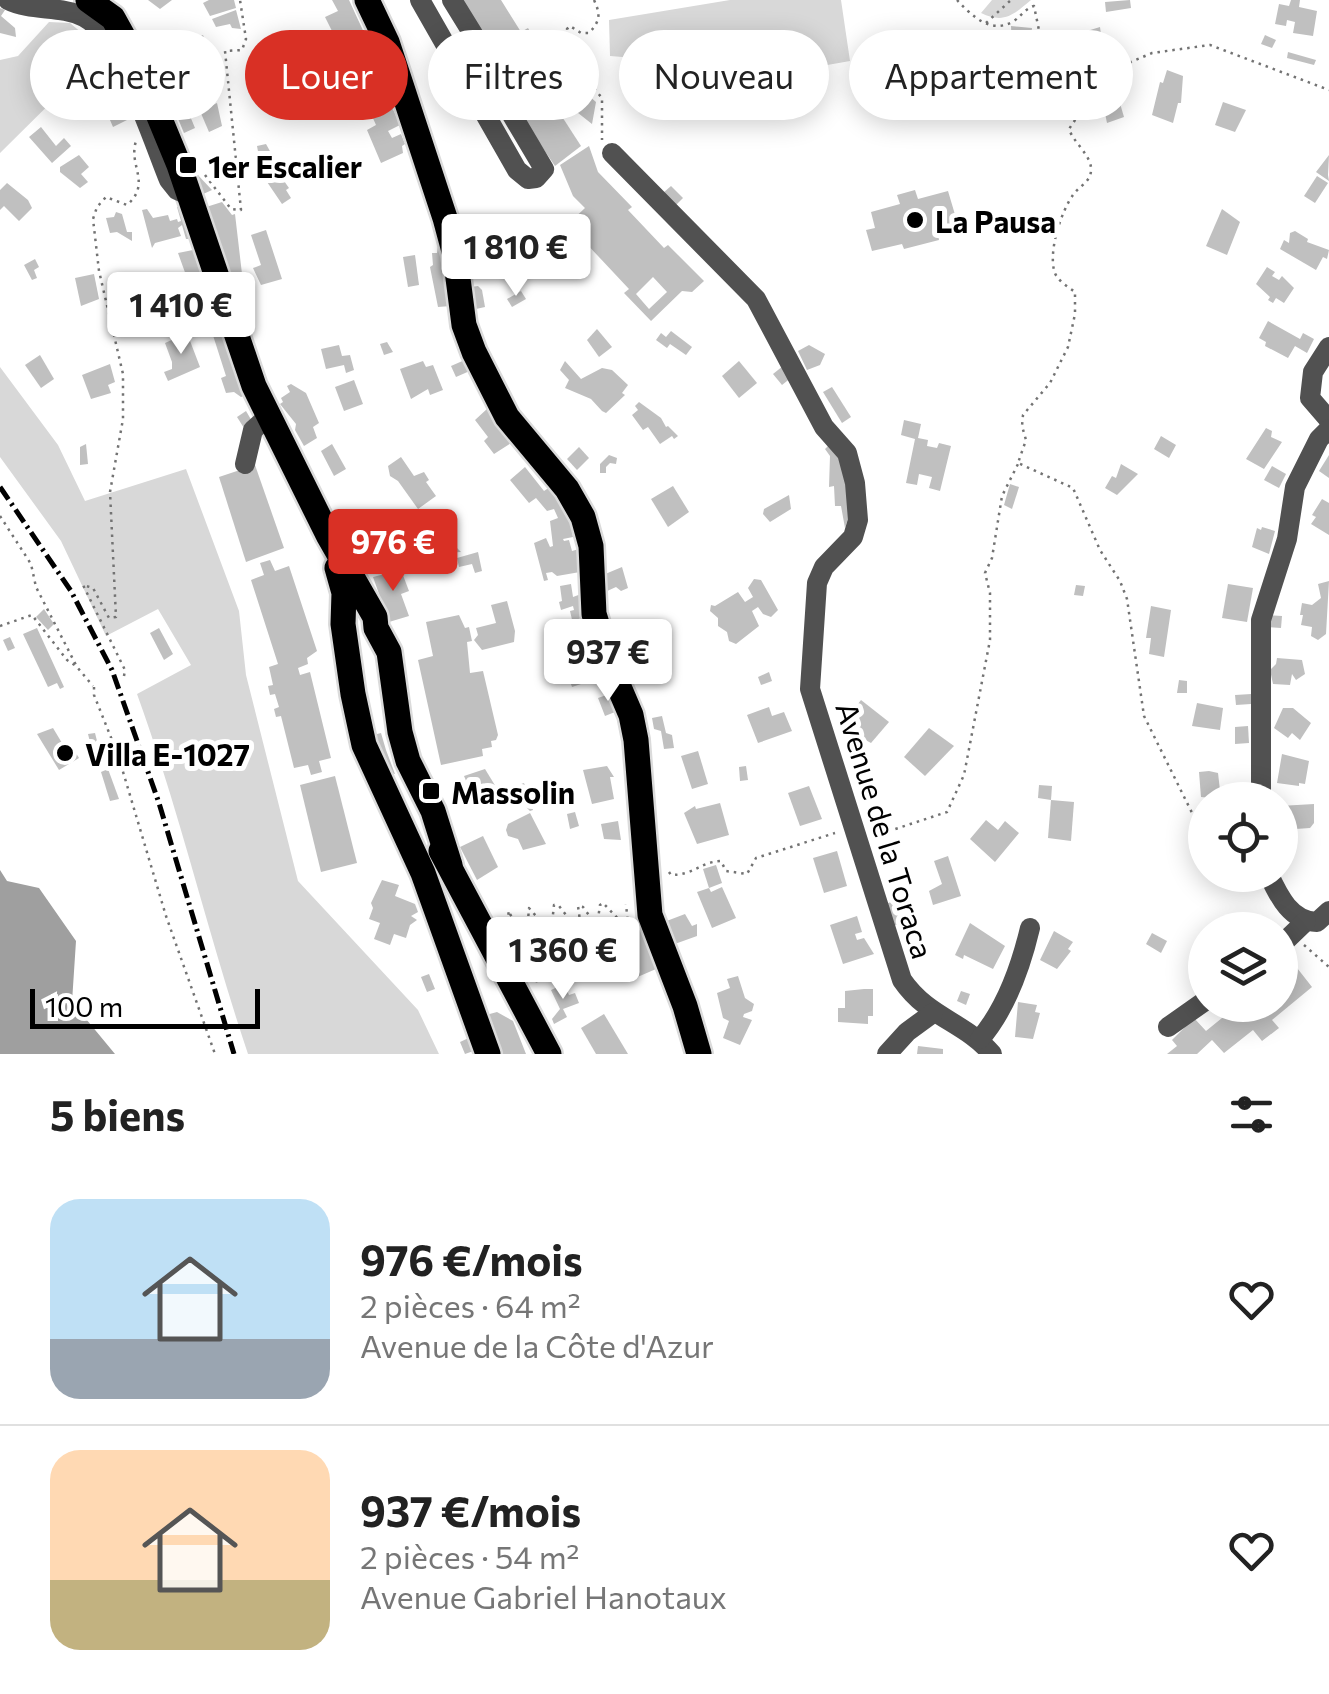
<!DOCTYPE html>
<html lang="fr">
<head>
<meta charset="utf-8">
<style>
	:root { --surface:#fff; --page:#f2f2f2; --text:#222; --muted:#767676; --line:#e0e0e0; --accent:#d93025 }
	body { margin:0; font-family:Commissioner,sans-serif; background:var(--page); color:var(--text); height:100vh; display:flex; flex-direction:column; font-size:38px; white-space:nowrap }
	* { box-sizing:border-box; margin:0 }
	p { font-size:32px; color:var(--muted) }
	.icon { flex:none; width:55px; height:55px; fill:none; stroke:currentColor; stroke-width:2; stroke-linecap:round; stroke-linejoin:round }
	.map { position:relative; height:1054px; overflow:hidden }
	.details { display:flex; flex-direction:column; background:var(--surface); flex:1 }
	.details>* { flex:none }
	.guide { position:absolute; left:30px; top:30px; width:1270px; height:90px; display:flex; gap:20px }
	.buttons { position:absolute; left:1188px; top:782px; display:grid; gap:20px }
	.buttons a { display:grid; place-items:center; width:110px; height:110px; border-radius:50%; background:var(--surface); box-shadow:0 5px 25px #0003; font-size:50px }
	.scale { position:absolute; left:30px; bottom:25px; width:230px; box-sizing:border-box; padding-left:10px; border:5px solid #000; border-top:0; font-size:28px; line-height:35px; white-space:nowrap; color:#000; -webkit-text-stroke:8px #fff; paint-order:stroke }
	.price { position:absolute; translate:-50% -85px; padding:0 22px; border-radius:10px; background:#fff; color:#222; font-size:32px; line-height:65px; filter:drop-shadow(0 2px 5px #0008) }
	.price::after { content:''; position:absolute; left:50%; top:60px; width:30px; height:22px; margin-left:-15px; background:inherit; clip-path:polygon(0 0,100% 0,50% 100%) }
	.price.current { background:var(--accent); color:#fff }
	ul { padding:0; list-style:none }
	li { display:flex; align-items:center; gap:30px; height:250px; padding:0 50px }
	li+li { border-top:2px solid var(--line) }
	li span { display:grid; place-items:center; flex:none; width:280px; height:200px; border-radius:30px; color:#555 }
	li>.icon { margin-inline-start:auto }
	span .icon { width:120px; height:120px; fill:#fffc; stroke-width:1 }
	li b { font-size:42px }
	h2 { display:flex; justify-content:space-between; align-items:center; height:120px; padding:0 50px; font-size:42px }
	.tag { padding:0 35px; border-radius:45px; background:var(--surface); box-shadow:0 5px 25px #0003; font-size:35px; line-height:90px }
	.tag.current { background:var(--accent); color:#fff }
	.map>svg:first-child { display:block }
</style>
</head>
<body>
<div class="map">
<svg width="1329" height="1054" viewBox="0 0 1329 1054">
	<rect width="100%" height="100%" fill="#fff"/>
	<g fill="#d8d8d8">
		<polygon points="730,0 841,0 850,61 692,89 686,62 610,56 609,20"/>
		<path d="M992,0H1031C1013,15 1004,24 981,13Z"/>
		<polygon points="49,22 70,23 103,51 0,153 0,60 18,56"/>
		<path d="M0,367L58,445L85,501L186,469L239,611L246,675L298,881L418,1010L439,1054H248C208,935 180,812 137,694L191,665L158,609L106,636L61,541L0,457Z"/>
	</g>
	<polygon fill="#9f9f9f" points="0,870 7,881 39,888 76,941 72,1002 115,1054 0,1054"/>
	<g fill="#c0c0c0" fill-rule="evenodd">
		<polygon points="148,0 172,0 160,9"/>
		<polygon points="209,0 234,0 236,8 210,16 203,3"/>
		<polygon points="332,0 349,0 366,37 372,35 383,66 376,69 360,40 341,49 325,17 338,11"/>
		<polygon points="460,0 501,0 521,32 528,28 535,40 525,47 521,41 495,56"/>
		<polygon points="1130,0 1131,8 1106,12 1105,2"/>
		<polygon points="1291,0 1300,0 1299,7 1317,11 1313,36 1293,33 1295,22 1287,20 1286,26 1275,24 1279,4 1289,6"/>
		<polygon points="0,8 5,10 1,16 15,28 16,37 0,33"/>
		<polygon points="236,10 241,29 232,28 230,24 216,27 212,19"/>
		<polygon points="1011,26 1032,28 1031,37 1038,46 1012,47"/>
		<polygon points="1100,27 1102,41 1089,43 1091,49 1086,54 1093,63 1079,69 1074,35"/>
		<polygon points="203,35 218,72 207,77 191,40"/>
		<polygon points="1265,35 1276,40 1272,48 1261,44"/>
		<polygon points="1288,52 1316,60 1314,65 1287,58"/>
		<polygon points="277,56 280,62 288,58 301,90 288,95 291,100 287,102 269,59"/>
		<polygon points="114,66 122,89 116,92 105,70"/>
		<polygon points="638,68 675,86 667,102 630,84"/>
		<polygon points="665,70 678,76 674,83 661,77"/>
		<polygon points="1167,70 1183,76 1181,103 1178,103 1173,123 1152,115 1160,82 1163,83"/>
		<polygon points="537,78 581,146 555,166 508,97"/>
		<polygon points="108,87 115,102 120,99 129,119 113,127 98,92"/>
		<polygon points="589,96 596,102 592,124 573,109 581,98 585,101"/>
		<polygon points="1119,100 1124,117 1107,123 1103,104"/>
		<polygon points="1223,102 1246,110 1235,132 1215,125"/>
		<polygon points="217,103 222,126 209,132 200,111"/>
		<polygon points="185,104 195,128 184,133 174,109"/>
		<polygon points="392,107 400,125 388,131 392,138 401,134 405,144 402,146 403,153 381,163 367,130 376,125 372,116"/>
		<polygon points="41,127 56,146 64,138 71,146 52,163 29,137"/>
		<polygon points="266,144 276,162 277,171 289,188 286,190 291,198 282,204 263,176 262,163 267,162 266,156 259,157 257,146"/>
		<path d="M589,146L598,172L632,207L628,210L664,248L668,245L704,281L692,292L682,291L651,321L624,293L629,289L568,224L585,208L573,196L560,165ZM653,277L667,292L649,309L636,294Z"/>
		<polygon points="79,155 89,167 81,174 88,182 80,188 60,172 60,167"/>
		<polygon points="1329,155 1328,175 1329,181 1316,172"/>
		<polygon points="196,173 212,190 201,195 194,175"/>
		<polygon points="1317,176 1328,183 1315,203 1304,196"/>
		<polygon points="7,183 28,200 32,208 19,221 4,206 0,210 0,190"/>
		<polygon points="671,186 683,198 676,205 663,193"/>
		<polygon points="915,190 918,199 948,191 959,228 938,234 939,240 904,249 902,244 872,251 866,230 875,228 871,212 900,204 897,195"/>
		<polygon points="222,202 232,215 235,214 244,291 252,319 253,329 244,331 203,208"/>
		<polygon points="183,205 195,239 186,239 182,225 178,228 181,236 155,243 152,248 142,210 147,209 153,218 168,215 170,221 177,219 178,222 181,221 177,207"/>
		<polygon points="1222,209 1240,222 1227,255 1206,246"/>
		<polygon points="116,212 122,214 127,232 132,232 132,241 117,232 110,233 106,218 114,217"/>
		<polygon points="266,230 282,279 261,285 253,268 261,265 251,235"/>
		<polygon points="1295,231 1308,239 1307,242 1329,250 1327,259 1323,257 1316,270 1280,249 1284,240 1289,243 1290,233"/>
		<polygon points="439,236 451,306 438,307 430,267 433,265 432,253 437,253"/>
		<polygon points="198,249 216,308 213,309 215,316 210,318 207,310 198,313 191,293 197,291 192,276 187,278 178,253"/>
		<polygon points="415,255 419,285 408,287 403,257"/>
		<polygon points="35,259 39,267 34,270 37,278 32,280 24,265"/>
		<polygon points="1267,267 1275,272 1272,276 1279,280 1282,276 1294,288 1284,303 1276,298 1273,303 1268,300 1270,297 1256,284"/>
		<polygon points="94,274 99,299 81,306 75,278"/>
		<polygon points="120,285 123,300 134,297 140,317 122,322 112,287"/>
		<polygon points="478,286 482,290 485,307 467,311 464,288"/>
		<polygon points="521,291 526,299 512,307 507,299"/>
		<polygon points="1268,321 1300,339 1303,333 1314,339 1307,353 1295,346 1288,358 1265,346 1266,342 1259,338"/>
		<polygon points="221,322 246,395 241,397 234,392 226,393 221,378 226,376 210,326"/>
		<polygon points="597,329 612,347 599,357 587,340"/>
		<polygon points="671,331 692,347 686,355 670,344 667,348 656,340 661,333 666,337"/>
		<polygon points="187,333 200,367 168,381 164,372 172,369 172,362 165,343"/>
		<polygon points="387,342 393,352 384,355 380,344"/>
		<polygon points="339,345 342,356 350,355 354,370 346,373 344,365 326,369 321,349"/>
		<polygon points="809,345 825,354 820,365 807,370 798,351"/>
		<polygon points="40,355 54,379 41,388 25,365"/>
		<polygon points="467,359 472,370 456,377 451,366"/>
		<polygon points="423,361 426,367 433,365 443,390 430,395 428,389 411,399 400,369"/>
		<polygon points="565,361 581,379 602,368 612,370 628,385 622,393 625,395 606,413 602,411 591,399 565,388 569,380 560,370"/>
		<polygon points="739,361 757,383 739,398 722,376"/>
		<polygon points="110,364 115,382 108,385 111,393 91,399 82,375"/>
		<polygon points="783,366 792,377 782,385 773,374"/>
		<polygon points="354,380 363,404 344,411 335,387"/>
		<polygon points="291,384 306,393 319,423 313,427 317,438 304,446 295,430 296,424 280,404 283,402 281,398 290,392 287,386"/>
		<polygon points="832,387 851,417 842,423 823,392"/>
		<polygon points="491,399 494,420 511,443 494,454 484,441 488,437 475,420 488,408 485,403"/>
		<polygon points="639,402 661,418 666,427 668,426 678,436 674,439 672,436 660,444 648,427 643,430 632,415 638,410 635,406"/>
		<polygon points="246,411 253,423 244,428 237,417"/>
		<polygon points="904,420 921,424 918,438 928,440 927,446 937,448 939,443 951,446 940,491 929,488 932,477 919,474 917,485 906,483 915,439 901,435"/>
		<polygon points="1266,428 1272,431 1271,437 1282,442 1264,469 1246,459"/>
		<polygon points="1161,436 1176,445 1169,458 1154,449"/>
		<polygon points="832,442 841,453 851,509 845,528 841,506 835,506 834,486 829,487 830,456 825,449"/>
		<polygon points="86,444 88,464 80,465 80,447"/>
		<polygon points="332,444 346,469 334,476 321,451"/>
		<polygon points="579,447 589,458 577,470 567,459"/>
		<polygon points="609,455 617,458 616,464 610,463 606,467 606,473 600,473 600,464"/>
		<polygon points="1329,455 1329,478 1319,471"/>
		<polygon points="401,457 414,476 424,472 429,480 426,482 436,496 418,509 398,481 390,476 388,466"/>
		<polygon points="1121,464 1138,474 1117,495 1105,488 1112,476 1116,478"/>
		<polygon points="255,465 284,548 246,562 219,477"/>
		<polygon points="1272,466 1286,474 1279,488 1264,480"/>
		<polygon points="525,467 544,491 550,487 564,505 568,504 573,537 563,539 564,541 569,540 572,551 579,549 580,572 557,576 552,572 546,573 548,580 544,581 534,543 546,538 550,547 553,546 550,521 558,518 554,509 547,511 536,498 529,503 510,480"/>
		<polygon points="1010,484 1019,487 1012,509 1004,505"/>
		<polygon points="673,486 689,512 668,527 651,499"/>
		<polygon points="789,495 791,509 770,522 763,514 764,509"/>
		<polygon points="1322,499 1329,503 1329,535 1311,524 1316,517 1312,515"/>
		<polygon points="1262,527 1275,531 1269,554 1252,547 1257,528 1261,530"/>
		<polygon points="454,545 461,552 445,553 443,549"/>
		<polygon points="385,546 391,559 379,566 372,553"/>
		<polygon points="478,552 482,571 475,573 472,564 459,567 457,558"/>
		<polygon points="270,560 275,571 289,566 317,651 307,658 308,664 298,668 300,675 310,672 331,758 319,761 322,772 311,775 308,765 294,768 281,716 276,717 274,709 279,707 275,694 270,695 268,686 273,685 269,667 278,664 251,580 264,575 260,563"/>
		<polygon points="622,567 628,588 621,591 616,587 605,592 598,577"/>
		<polygon points="401,570 409,591 401,594 409,616 389,622 373,577"/>
		<polygon points="754,579 761,580 778,610 771,617 763,614 758,607 752,611 759,626 736,644 729,641 727,632 718,626 718,618 710,611 711,605 715,606 738,592 745,602 753,597 748,588"/>
		<polygon points="1329,581 1326,634 1318,640 1311,636 1312,627 1301,625 1303,615 1300,615 1302,603 1312,605 1321,598 1318,584"/>
		<polygon points="571,584 573,597 581,594 585,609 579,611 581,618 576,620 588,636 585,643 588,652 583,654 593,680 572,687 560,651 574,646 567,626 573,624 570,611 574,610 573,606 561,610 559,602 562,601 560,586"/>
		<polygon points="1228,584 1253,588 1247,622 1222,618"/>
		<polygon points="1076,585 1085,586 1083,596 1074,595"/>
		<polygon points="507,601 515,631 514,642 482,650 474,640 478,635 476,628 496,623 491,605"/>
		<polygon points="1151,606 1171,610 1164,657 1149,654 1151,638 1146,638"/>
		<polygon points="44,609 54,624 48,630 36,617"/>
		<polygon points="459,615 465,628 469,627 472,641 467,642 470,673 483,671 498,735 496,740 491,741 492,747 482,749 483,756 441,765 418,660 433,656 426,622"/>
		<polygon points="1267,615 1282,616 1281,628 1267,627"/>
		<polygon points="37,628 64,687 60,689 57,683 48,687 23,634"/>
		<polygon points="159,628 173,654 164,660 150,633"/>
		<polygon points="10,637 15,648 8,651 3,640"/>
		<polygon points="1277,658 1302,660 1305,674 1296,680 1292,674 1290,685 1273,684 1270,670 1276,664"/>
		<polygon points="769,672 772,681 761,685 758,677"/>
		<polygon points="1179,680 1187,681 1187,693 1177,693"/>
		<polygon points="612,693 618,705 613,707 615,712 605,716 598,698"/>
		<polygon points="1251,694 1251,704 1236,705 1235,695"/>
		<polygon points="861,700 889,722 871,743 860,737 850,722 852,712"/>
		<polygon points="1197,703 1223,708 1220,730 1192,726"/>
		<polygon points="769,707 772,716 784,712 792,731 758,743 747,715"/>
		<polygon points="1283,708 1293,708 1311,723 1300,740 1292,733 1288,738 1274,728"/>
		<polygon points="662,716 666,733 672,735 674,748 664,749 661,731 654,729 652,718"/>
		<polygon points="1248,726 1249,743 1235,744 1235,727"/>
		<polygon points="53,728 65,748 71,745 79,758 59,770 37,734"/>
		<polygon points="929,728 954,746 925,776 904,757"/>
		<polygon points="95,733 102,761 95,762 88,734"/>
		<polygon points="381,733 386,750 395,774 386,772 373,735"/>
		<polygon points="698,751 708,784 692,789 681,756"/>
		<polygon points="1282,754 1309,761 1305,784 1299,783 1299,786 1277,783"/>
		<polygon points="607,766 614,777 610,777 614,799 592,804 583,770"/>
		<polygon points="746,766 748,780 740,781 739,767"/>
		<polygon points="108,769 119,799 110,801 101,772"/>
		<polygon points="485,769 496,787 473,797 464,776"/>
		<polygon points="1209,771 1218,773 1221,799 1201,797 1199,772"/>
		<polygon points="335,776 357,863 321,872 300,785"/>
		<polygon points="524,783 533,810 530,811 524,805 521,806 513,787"/>
		<polygon points="1039,785 1052,786 1051,800 1038,798"/>
		<polygon points="809,786 822,819 800,826 788,793"/>
		<polygon points="1051,800 1074,802 1071,841 1048,838"/>
		<polygon points="720,803 729,835 697,844 684,813 695,806 696,809"/>
		<polygon points="1314,804 1314,823 1310,828 1281,830 1280,806"/>
		<polygon points="575,812 579,826 570,829 567,814"/>
		<polygon points="530,813 546,844 523,850 518,839 508,836 506,830 508,824"/>
		<polygon points="986,820 998,830 1005,821 1019,833 995,862 970,839"/>
		<polygon points="618,821 621,840 604,839 601,824"/>
		<polygon points="483,836 498,867 477,880 460,847"/>
		<polygon points="837,851 847,886 824,893 813,858"/>
		<polygon points="948,856 961,896 933,905 929,891 942,884 934,861"/>
		<polygon points="716,865 722,883 709,888 703,869"/>
		<polygon points="382,880 399,885 395,896 415,904 418,912 411,916 417,920 410,925 406,938 394,934 390,945 374,939 380,923 369,919 373,908 371,903"/>
		<polygon points="722,887 736,918 712,928 697,892 709,888 711,892"/>
		<polygon points="893,901 897,912 897,905 908,902 910,909 904,910 908,921 893,926 886,904"/>
		<polygon points="685,914 692,926 697,924 697,936 672,945 664,922"/>
		<polygon points="857,916 862,932 855,934 857,940 864,938 874,954 843,964 830,925"/>
		<polygon points="970,923 1005,946 993,969 964,955 963,959 955,955"/>
		<polygon points="642,929 656,969 626,982 613,950 625,945 622,938"/>
		<polygon points="1054,931 1073,942 1068,949 1071,951 1057,969 1040,960"/>
		<polygon points="1152,933 1167,941 1161,953 1146,944"/>
		<polygon points="523,938 528,949 536,945 549,977 536,983 527,965 530,960 522,964 509,940"/>
		<polygon points="1286,946 1290,959 1312,987 1272,1020 1279,1028 1262,1041 1253,1030 1224,1053 1212,1040 1197,1054 1167,1054 1177,1046 1172,1040 1194,1018 1206,1031 1238,1005 1280,1005 1280,951"/>
		<polygon points="429,974 435,989 427,992 421,977"/>
		<polygon points="738,976 745,998 754,1004 752,1011 744,1014 743,1017 752,1020 740,1045 723,1038 729,1021 723,1018 717,993 730,988 727,979"/>
		<polygon points="564,984 569,995 575,993 579,1003 563,1009 567,1017 554,1024 552,1019 560,1009 551,990"/>
		<polygon points="864,989 873,989 873,1016 868,1016 868,1024 838,1022 838,1008 845,1008 845,991"/>
		<polygon points="961,991 970,994 966,1005 957,1001"/>
		<polygon points="1018,1002 1037,1005 1035,1012 1040,1013 1033,1039 1015,1037"/>
		<polygon points="497,1012 513,1021 526,1054 501,1054 486,1015"/>
		<polygon points="604,1014 628,1054 596,1054 581,1028"/>
		<polygon points="473,1036 479,1049 465,1054 460,1042"/>
		<polygon points="918,1046 943,1049 943,1054 917,1054"/>
	</g>
	<g fill="none" stroke-linecap="round" stroke-linejoin="round">
		<defs>
			<g id="major">
				<polyline points="88,0 113,18 134,56 179,165 254,386 328,535 375,617 376,628 389,652 400,732 408,761 433,811 450,865"/>
				<polyline points="367,0 387,42 445,218 455,255 464,325 474,352 507,417 567,489 583,517 591,546 594,614 610,666 631,715 636,740 650,915 685,1006 699,1054"/>
				<polyline points="337,568 344,593 343,624 353,694 364,745 423,873 488,1054"/>
				<polyline points="441,851 549,1054"/>
			</g>
		</defs>
		<use href="#major" stroke="#dbdbdb" stroke-width="30"/>
		<g stroke="#737373" stroke-width="2.5" stroke-dasharray="2.5 5" stroke-linecap="butt">
			<path d="M594,0C601,15 600,21 589,33H581L570,26L567,29L588,81L602,98V140"/>
			<path d="M957,0C972,16 991,35 1014,21C1022,15 1025,9 1034,6L1040,35L1073,116"/>
			<polyline points="986,23 1011,0"/>
			<polyline points="205,175 231,209 241,210 225,51 242,50 246,39 240,0"/>
			<polyline points="0,516 31,564 36,587 77,667 93,686"/>
			<polyline points="0,626 32,615 67,660 76,666"/>
			<path d="M124,676L125,670L83,585L93,588L109,618L116,617L110,492L123,419V374L99,271L93,219L97,207L106,197L127,205C152,183 128,166 136,141"/>
			<polyline points="94,687 94,695 118,755 166,916 215,1054"/>
			<polyline points="874,836 947,812 964,775 990,640 990,593 985,573 992,558 1002,496 1018,464"/>
			<path d="M1205,839L1144,716L1127,599L1120,581L1100,550L1073,488L1018,463L1026,440L1022,426L1023,415L1050,383L1068,347L1075,314V292C1067,286 1056,280 1054,270C1049,249 1061,212 1073,195C1079,186 1091,182 1091,170C1092,156 1073,142 1069,129L1098,86L1131,62L1152,53L1210,45L1329,90"/>
			<path d="M669,872L671,875C694,875 700,862 721,861L726,871L747,874L756,858L835,833"/>
			<polyline points="508,935 512,932 508,911 523,934 527,933 529,908 551,933 554,905 559,906 578,930 581,928 578,906 583,907 597,926 600,905 603,903 625,926 628,924 626,904"/>
			<polyline points="1304,945 1329,967"/>
		</g>
		<g stroke="#515151" stroke-width="20">
			<path d="M8,0C32,12 60,5 84,17C119,35 153,141 169,180L177,190L190,196"/>
			<polyline points="420,0 517,170 528,179 536,178 544,169 499,93 497,73 452,0"/>
			<path d="M612,153L756,299L824,427L847,453L855,483L858,520L853,537L824,567L817,583L810,689L902,980C928,1018 965,1022 992,1054"/>
			<polyline points="1329,347 1313,372 1310,398 1329,420"/>
			<polyline points="245,464 253,430 269,416"/>
			<polyline points="1261,800 1261,620 1287,539 1295,487 1319,439 1329,429"/>
			<path d="M1269,875C1279,897 1291,921 1317,922L1329,911"/>
			<polyline points="1280,946 1306,921"/>
			<polyline points="1168,1027 1205,1001"/>
			<path d="M980,1039C1005,1010 1021,966 1030,928"/>
			<polyline points="887,1054 907,1032 933,1013"/>
		</g>
		<use href="#major" stroke="#000" stroke-width="25"/>
		<polyline stroke="#000" stroke-width="5" stroke-dasharray="15 5 2.5 5" stroke-linecap="butt" points="0,487 71,591 112,670 159,803 234,1054"/>
	</g>
	<g fill="#000" stroke="#fff" stroke-width="4">
		<rect x="178" y="155" width="20" height="20" rx="5"/>
		<circle cx="915" cy="220" r="10"/>
		<circle cx="65" cy="753" r="10"/>
		<rect x="421" y="781" width="20" height="20" rx="5"/>
	</g>
	<g text-anchor="middle" dominant-baseline="central" stroke-width="10" stroke-linejoin="round" paint-order="stroke">
		<g font-size="30" font-weight="bold" fill="#000" stroke="#fff" text-anchor="start">
			<text x="208" y="165">1er Escalier</text>
			<text x="935" y="220">La Pausa</text>
			<text x="85" y="753">Villa E-1027</text>
			<text x="451" y="791">Massolin</text>
		</g>
		<g font-size="30" fill="#000" stroke="#fff">
			<text transform="translate(886 830) rotate(73)">Avenue de la Toraca</text>
		</g>
	</g>
</svg>
<div class="buttons">
<a><svg class="icon" aria-label="locate" viewBox="0 0 24 24"><circle cx="12" cy="12" r="6"/><path d="M12 2v4M12 18v4M2 12h4M18 12h4"/></svg></a>
<a><svg class="icon" aria-label="layers" viewBox="0 0 24 24"><path d="M12 4l9 5-9 5-9-5zM3 14l9 5 9-5"/></svg></a>
</div>
<div class="scale">100 m</div>
<b class="price" style="left:516px;top:299px">1 810 €</b>
<b class="price" style="left:181px;top:357px">1 410 €</b>
<b class="price current" style="left:393px;top:594px">976 €</b>
<b class="price" style="left:608px;top:704px">937 €</b>
<b class="price" style="left:563px;top:1002px">1 360 €</b>
<div class="guide">
<a class="tag">Acheter</a>
<a class="tag current">Louer</a>
<a class="tag">Filtres</a>
<a class="tag">Nouveau</a>
<a class="tag">Appartement</a>
</div>
</div>
<section class="details">
<h2>5 biens<svg class="icon" aria-label="filters" viewBox="0 0 24 24"><path d="M4 7h16M4 17h16"/><circle cx="9" cy="7" r="2"/><circle cx="15" cy="17" r="2"/></svg></h2>
<ul>
<li><span style="background:linear-gradient(#bfe0f5 70%,#9aa5b1 0)"><svg class="icon" aria-label="home" viewBox="0 0 24 24"><path d="M3 11l9-7 9 7M6 9v11h12V9"/></svg></span><div><b>976 €/mois</b><p>2 pièces · 64 m²</p><p>Avenue de la Côte d'Azur</p></div><svg class="icon" aria-label="heart" viewBox="0 0 24 24"><path d="M12 20l-8-8c-3-5 5-10 8-4 3-6 11-1 8 4z"/></svg></li>
<li><span style="background:linear-gradient(#ffd9b3 65%,#c2b280 0)"><svg class="icon" aria-label="home" viewBox="0 0 24 24"><path d="M3 11l9-7 9 7M6 9v11h12V9"/></svg></span><div><b>937 €/mois</b><p>2 pièces · 54 m²</p><p>Avenue Gabriel Hanotaux</p></div><svg class="icon" aria-label="heart" viewBox="0 0 24 24"><path d="M12 20l-8-8c-3-5 5-10 8-4 3-6 11-1 8 4z"/></svg></li>
</ul>
</section>
</body>
</html>
